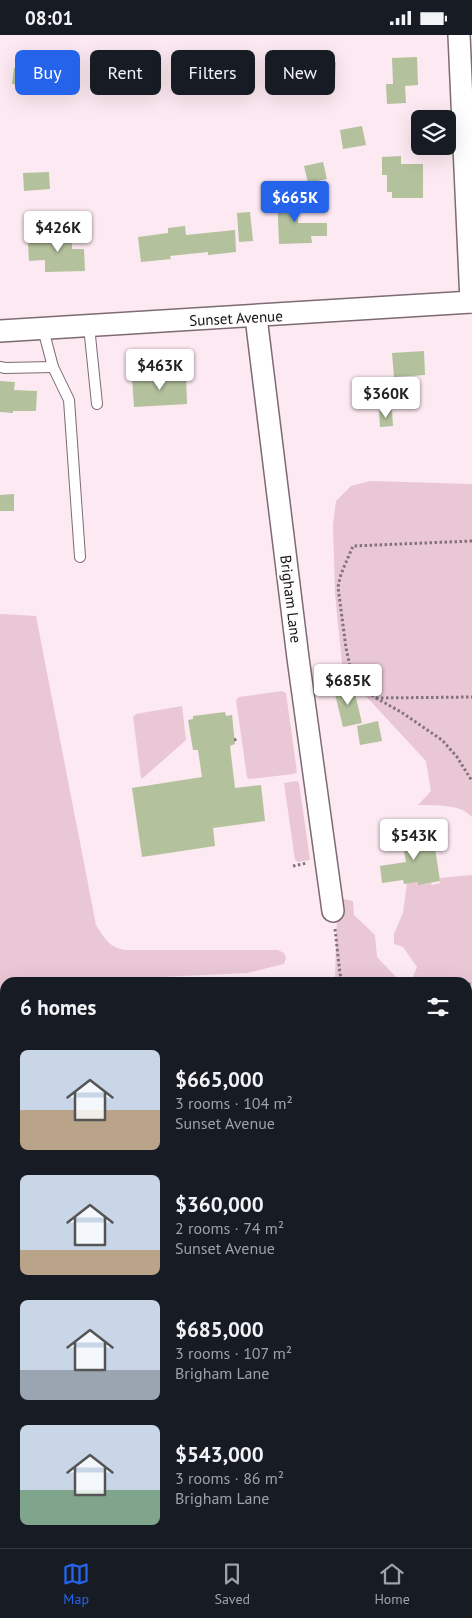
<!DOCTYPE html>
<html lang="en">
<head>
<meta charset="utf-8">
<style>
	:root { --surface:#171b24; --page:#20242c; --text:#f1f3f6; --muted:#9ea1a6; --line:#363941; --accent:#2563eb }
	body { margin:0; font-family:"PT Sans",sans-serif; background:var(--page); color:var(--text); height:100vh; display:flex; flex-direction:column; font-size:19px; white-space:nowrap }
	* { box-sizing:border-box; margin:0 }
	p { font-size:16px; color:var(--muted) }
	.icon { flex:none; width:28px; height:28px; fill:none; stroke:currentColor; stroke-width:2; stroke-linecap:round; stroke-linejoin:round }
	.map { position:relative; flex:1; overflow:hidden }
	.drawer { position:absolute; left:0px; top:942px; width:472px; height:571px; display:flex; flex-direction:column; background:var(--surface); border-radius:15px 15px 0 0; box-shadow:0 5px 20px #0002 }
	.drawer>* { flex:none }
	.guide { position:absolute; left:15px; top:15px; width:442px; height:45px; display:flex; gap:10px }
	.controls { position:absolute; left:411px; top:75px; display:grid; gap:10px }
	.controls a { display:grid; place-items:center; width:45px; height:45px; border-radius:8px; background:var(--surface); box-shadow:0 5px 20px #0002; font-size:25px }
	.price { position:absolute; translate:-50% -42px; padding:0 11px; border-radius:5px; background:#fff; color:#222; font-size:16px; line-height:32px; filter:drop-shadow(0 1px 2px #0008) }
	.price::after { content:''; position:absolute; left:50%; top:30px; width:15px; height:11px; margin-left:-8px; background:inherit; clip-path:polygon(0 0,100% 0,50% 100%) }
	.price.selected { background:var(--accent); color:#fff }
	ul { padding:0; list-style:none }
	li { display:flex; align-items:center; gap:15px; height:125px; padding:0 20px }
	li span { display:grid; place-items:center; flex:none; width:140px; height:100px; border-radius:8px; color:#555 }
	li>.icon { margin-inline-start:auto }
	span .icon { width:60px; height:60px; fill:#fffc; stroke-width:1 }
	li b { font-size:21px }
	h2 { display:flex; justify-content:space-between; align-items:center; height:60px; padding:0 20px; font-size:21px }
	.chip { padding:0 18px; border-radius:8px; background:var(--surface); box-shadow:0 5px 20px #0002; font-size:18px; line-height:45px }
	.chip.selected { background:var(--accent); color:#fff }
	.status { display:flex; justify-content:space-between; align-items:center; height:35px; padding:0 25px; background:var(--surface); direction:ltr }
	.status svg { height:14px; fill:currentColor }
	.tab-bar { display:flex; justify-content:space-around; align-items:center; height:70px; border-top:1px solid var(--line); background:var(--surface); font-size:14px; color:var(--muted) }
	.tab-bar a { display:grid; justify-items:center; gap:2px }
	.tab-bar .selected { color:var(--accent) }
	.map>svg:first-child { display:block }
</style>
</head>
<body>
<div class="status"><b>08:01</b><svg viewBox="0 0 49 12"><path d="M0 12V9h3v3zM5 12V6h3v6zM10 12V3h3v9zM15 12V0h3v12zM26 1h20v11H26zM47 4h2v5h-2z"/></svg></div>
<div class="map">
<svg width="472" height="1513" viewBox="0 0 472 1513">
	<rect width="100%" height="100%" fill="#fde9f1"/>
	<g fill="#eac7d5">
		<path d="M370,446L472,449V782C459,768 435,771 418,770L431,756L426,726L363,658L343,638L335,559L333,490L336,466L351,451Z"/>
		<path d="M0,579L36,581L96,890C104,903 109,912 124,915H278L284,918L286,923L284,929L247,938L119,944L116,948H5V1281L0,1280Z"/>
		<polygon points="282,656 286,658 297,737 294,739 249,744 247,742 236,665 239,662"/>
		<polygon points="182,671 186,705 143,743 141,743 133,682 136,679"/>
		<polygon points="297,746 299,748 310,825 298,827 295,825 284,748"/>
		<polygon points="472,840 472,1421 468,1420 468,948 322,948 334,942 335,943 337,878 342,864 353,866 354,880 375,900 377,922 397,943 413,942 417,932 403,912 394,909 394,899 403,878 407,848 418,847 418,849 431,848 432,850 440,848 440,843"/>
		<polygon points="0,1366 5,1367 5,1509 350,1509 349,1513 0,1513"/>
		<polygon points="468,1481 472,1482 472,1513 405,1513 406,1509 468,1509"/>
	</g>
	<g fill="#b3c19c">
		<polygon points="417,22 418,50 405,51 406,68 387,69 386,49 393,49 392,23"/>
		<polygon points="319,27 336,27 335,47 319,47"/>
		<polygon points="14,33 27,33 26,50 12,49"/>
		<polygon points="362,91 366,110 343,114 340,95"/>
		<polygon points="401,121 401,129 423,129 423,163 392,163 392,157 387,157 387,140 382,140 382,122"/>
		<polygon points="323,127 327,144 308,148 304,131"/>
		<polygon points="49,137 50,154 24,156 23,138"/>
		<polygon points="277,159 297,159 298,188 327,188 327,201 311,201 312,208 279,209"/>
		<polygon points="250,177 253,206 239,207 237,178"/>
		<polygon points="185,191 186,200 235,195 236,217 208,220 208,217 170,221 171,224 141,227 138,202 168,198 168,193"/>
		<polygon points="69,196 69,203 72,203 72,214 84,214 85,236 45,237 45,225 29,226 28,208 44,207 43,197"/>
		<polygon points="424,316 425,340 394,342 392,318"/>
		<polygon points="186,340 187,369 134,372 132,343"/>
		<polygon points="0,346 15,347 14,355 37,356 36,376 13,376 13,378 0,377"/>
		<polygon points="392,375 393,391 380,392 379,376"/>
		<polygon points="14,459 14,476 0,476 0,460"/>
		<polygon points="353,650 362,688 343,692 334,655"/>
		<polygon points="225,677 226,681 232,680 235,709 230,711 235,753 261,750 265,786 213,793 215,811 142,822 132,753 202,742 198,715 193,715 188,685 193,684 193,681"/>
		<polygon points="378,686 382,706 360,710 357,691"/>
		<polygon points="423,790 427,815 435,813 440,846 418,850 418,847 404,849 403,845 382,848 380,831 406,827 402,806 405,805 403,793"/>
	</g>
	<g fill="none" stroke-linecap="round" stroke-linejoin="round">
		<defs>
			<g id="lane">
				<polyline points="89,291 97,369"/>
				<polyline points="43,294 53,332 69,365 80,522"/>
				<polyline points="0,332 5,333 53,332"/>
			</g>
			<g id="street">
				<polyline points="459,0 471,267"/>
				<polyline points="256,282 298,623 333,876"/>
				<polyline points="0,296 472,267"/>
				<polyline points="396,1513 397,1509"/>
			</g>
			<g id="secondary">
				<polyline points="0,1334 5,1335"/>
				<polyline points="468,1463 472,1464"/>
			</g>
		</defs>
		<use href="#lane" stroke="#7d6b72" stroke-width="12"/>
		<use href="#street" stroke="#7d6b72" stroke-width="24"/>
		<use href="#secondary" stroke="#7d6b72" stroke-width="30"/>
		<g stroke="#817479" stroke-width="3" stroke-dasharray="2.5 2.5" stroke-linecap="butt">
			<polyline points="472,506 353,511 341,539 338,552 346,613 351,636 360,650 376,663 401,677 442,705 457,722 472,746"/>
			<polyline points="376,663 472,662"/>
			<polyline points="234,705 238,704"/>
			<polyline points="293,831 307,828"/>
			<polyline points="335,894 340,939 344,948"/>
			<polyline points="468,949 472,949"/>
			<polyline points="468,1050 472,1051"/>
		</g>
		<use href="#lane" stroke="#fff" stroke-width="10"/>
		<use href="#street" stroke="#fff" stroke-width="21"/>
		<use href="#secondary" stroke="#fff" stroke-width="28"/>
	</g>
	<g text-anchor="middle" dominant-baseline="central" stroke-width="4.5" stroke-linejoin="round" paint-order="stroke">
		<g font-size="15" fill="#161012" stroke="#fcfcfc">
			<text transform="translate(236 283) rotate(-3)">Sunset Avenue</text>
			<text transform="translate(291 564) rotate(83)">Brigham Lane</text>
		</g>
	</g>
</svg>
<div class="controls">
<a><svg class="icon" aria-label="layers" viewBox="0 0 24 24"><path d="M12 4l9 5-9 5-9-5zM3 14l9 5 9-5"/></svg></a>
</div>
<b class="price selected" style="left:295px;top:188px">$665K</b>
<b class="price" style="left:58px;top:218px">$426K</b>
<b class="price" style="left:160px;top:356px">$463K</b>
<b class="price" style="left:386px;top:384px">$360K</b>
<b class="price" style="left:348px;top:671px">$685K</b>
<b class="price" style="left:414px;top:826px">$543K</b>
<div class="guide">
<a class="chip selected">Buy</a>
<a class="chip">Rent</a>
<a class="chip">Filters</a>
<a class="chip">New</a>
</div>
<section class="drawer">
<h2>6 homes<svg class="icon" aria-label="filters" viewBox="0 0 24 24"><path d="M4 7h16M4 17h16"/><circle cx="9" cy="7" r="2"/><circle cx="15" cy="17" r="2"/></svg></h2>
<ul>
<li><span style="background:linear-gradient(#c9d6e8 60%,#b9a48a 0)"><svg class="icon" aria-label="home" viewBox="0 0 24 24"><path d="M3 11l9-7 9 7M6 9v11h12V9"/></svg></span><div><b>$665,000</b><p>3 rooms · 104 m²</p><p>Sunset Avenue</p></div></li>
<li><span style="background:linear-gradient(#c9d6e8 75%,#b9a48a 0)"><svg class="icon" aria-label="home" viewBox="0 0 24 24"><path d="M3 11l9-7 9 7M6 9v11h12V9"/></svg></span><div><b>$360,000</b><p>2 rooms · 74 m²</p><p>Sunset Avenue</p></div></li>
<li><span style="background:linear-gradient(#c9d6e8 70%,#9aa5b1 0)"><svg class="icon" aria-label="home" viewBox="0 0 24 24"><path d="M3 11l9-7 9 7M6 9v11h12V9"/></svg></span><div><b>$685,000</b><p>3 rooms · 107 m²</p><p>Brigham Lane</p></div></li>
<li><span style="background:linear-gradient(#c9d6e8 65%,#7fa58c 0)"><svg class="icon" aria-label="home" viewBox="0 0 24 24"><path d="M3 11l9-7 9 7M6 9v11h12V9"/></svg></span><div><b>$543,000</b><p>3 rooms · 86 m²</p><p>Brigham Lane</p></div></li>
</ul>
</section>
</div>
<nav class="tab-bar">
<a class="selected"><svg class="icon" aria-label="map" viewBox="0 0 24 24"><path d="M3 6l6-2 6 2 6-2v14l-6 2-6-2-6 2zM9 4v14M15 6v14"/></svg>Map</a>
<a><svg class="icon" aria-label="saved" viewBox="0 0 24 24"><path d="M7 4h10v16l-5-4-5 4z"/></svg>Saved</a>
<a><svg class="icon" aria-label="home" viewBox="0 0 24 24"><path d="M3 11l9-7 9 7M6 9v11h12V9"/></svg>Home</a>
</nav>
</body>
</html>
